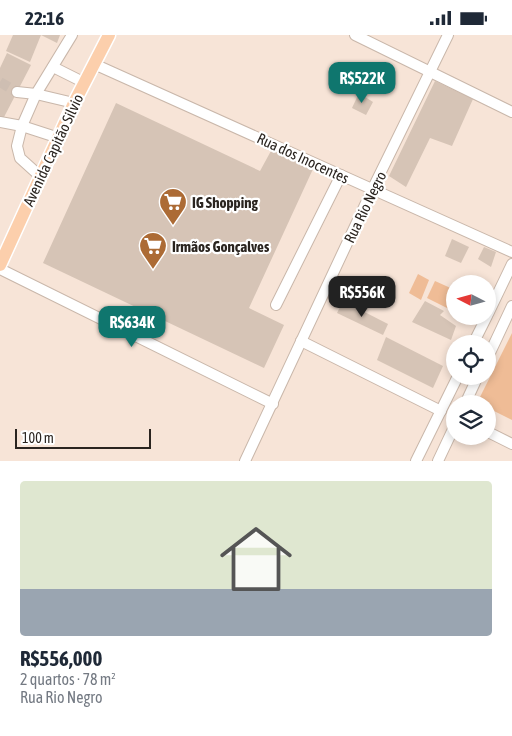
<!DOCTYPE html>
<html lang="pt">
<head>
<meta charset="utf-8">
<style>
	:root { --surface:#fff; --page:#f6f6f7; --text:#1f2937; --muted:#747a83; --line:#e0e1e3; --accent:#0f766e }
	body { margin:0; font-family:"Asap Condensed",sans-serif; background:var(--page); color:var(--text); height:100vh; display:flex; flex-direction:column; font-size:19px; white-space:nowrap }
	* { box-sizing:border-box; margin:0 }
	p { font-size:16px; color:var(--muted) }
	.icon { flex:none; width:28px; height:28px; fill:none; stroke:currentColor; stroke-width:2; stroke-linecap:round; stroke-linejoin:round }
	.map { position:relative; height:426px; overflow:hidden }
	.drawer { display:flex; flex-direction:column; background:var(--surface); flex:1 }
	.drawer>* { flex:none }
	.needle { width:32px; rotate:276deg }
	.buttons { position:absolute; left:446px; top:240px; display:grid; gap:10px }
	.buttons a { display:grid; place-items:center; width:50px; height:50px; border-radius:50%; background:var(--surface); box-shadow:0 2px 8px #0003; font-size:25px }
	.scale { position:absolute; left:15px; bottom:12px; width:136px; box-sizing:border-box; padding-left:5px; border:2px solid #2a241f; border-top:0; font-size:14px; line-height:18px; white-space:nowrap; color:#2a241f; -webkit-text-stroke:4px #fff; paint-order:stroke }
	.price { position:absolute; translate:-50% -42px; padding:0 11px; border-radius:10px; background:var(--accent); color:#fff; font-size:16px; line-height:32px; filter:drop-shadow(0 1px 2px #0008) }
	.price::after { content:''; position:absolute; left:50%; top:30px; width:15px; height:11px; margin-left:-8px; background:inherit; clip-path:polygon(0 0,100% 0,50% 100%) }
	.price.active { background:#222; color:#fff }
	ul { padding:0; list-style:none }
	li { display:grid; align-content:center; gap:10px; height:265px; padding:0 20px }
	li+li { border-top:1px solid var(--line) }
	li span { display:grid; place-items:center; height:155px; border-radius:5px; color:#555 }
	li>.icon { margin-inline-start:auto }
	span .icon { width:90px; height:90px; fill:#fffc; stroke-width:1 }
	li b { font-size:21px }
	.status { display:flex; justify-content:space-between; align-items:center; height:35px; padding:0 25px; background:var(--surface); direction:ltr }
	.status svg { height:14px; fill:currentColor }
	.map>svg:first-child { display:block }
</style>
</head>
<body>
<div class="status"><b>22:16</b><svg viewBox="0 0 49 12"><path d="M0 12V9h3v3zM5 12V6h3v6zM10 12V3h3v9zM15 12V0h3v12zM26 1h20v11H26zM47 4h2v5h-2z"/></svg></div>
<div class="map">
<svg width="512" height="426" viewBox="0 0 512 426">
	<rect width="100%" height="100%" fill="#f7e4d7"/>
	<g fill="#efbc96">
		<polygon points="418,239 429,245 421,265 409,258"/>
		<polygon points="435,246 455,255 455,277 427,263"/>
		<polygon points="512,298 512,385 488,373 488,369 477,368"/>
	</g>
	<g fill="#d6c4b6">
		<polygon points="13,0 60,0 57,8 41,0 30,27 6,16"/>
		<polygon points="7,18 31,30 3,84 0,82 0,33"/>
		<polygon points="435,46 473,64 452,111 430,103 406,152 389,141"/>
		<polygon points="359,58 373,67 366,80 352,73"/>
		<polygon points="116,68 260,136 272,114 313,134 249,273 284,290 264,333 43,228"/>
		<polygon points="452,204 469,212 461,228 445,221"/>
		<polygon points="484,212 496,217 491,232 478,224"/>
		<polygon points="343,266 388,289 383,300 337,278"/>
		<polygon points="425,266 444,276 440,280 456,291 451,305 412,287"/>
		<polygon points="386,302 443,331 433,353 377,325"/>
	</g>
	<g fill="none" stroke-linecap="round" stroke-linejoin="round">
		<polyline stroke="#cebeb2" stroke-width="10" stroke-dasharray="10 5" stroke-linecap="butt" points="0,47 17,57"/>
		<defs>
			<g id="minor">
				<polyline points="355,0 512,77"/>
				<polyline points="94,29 512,217"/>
				<polyline points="53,32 85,48"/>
				<polyline points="17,57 36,59 74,68"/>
				<polyline points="0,87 22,91 59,103"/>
				<polyline points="41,142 20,123 17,111 22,91 36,59 72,0"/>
				<polyline points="0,234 273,369"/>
				<polyline points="276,270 341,140"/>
				<polyline points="488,279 512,229"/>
				<polyline points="301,306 441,376"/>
				<polyline points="473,309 487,281"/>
				<polyline points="488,322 512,271"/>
				<polyline points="465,369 478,341"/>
				<polyline points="488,397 512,409"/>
				<polyline points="245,426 372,155 448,0"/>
				<polyline points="416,426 458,341"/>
				<polyline points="438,426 455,390"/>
			</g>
			<polyline id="major" points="0,230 74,68 109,0"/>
		</defs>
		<use href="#minor" stroke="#c9b7aa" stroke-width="12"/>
		<use href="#major" stroke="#fff" stroke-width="15"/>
		<use href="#minor" stroke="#fff" stroke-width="10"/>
		<use href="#major" stroke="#fccfac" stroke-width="12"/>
	</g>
	<defs>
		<symbol id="supermarket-pin" viewBox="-11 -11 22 30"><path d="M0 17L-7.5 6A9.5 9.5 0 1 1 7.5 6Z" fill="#ac6b35" stroke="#fff"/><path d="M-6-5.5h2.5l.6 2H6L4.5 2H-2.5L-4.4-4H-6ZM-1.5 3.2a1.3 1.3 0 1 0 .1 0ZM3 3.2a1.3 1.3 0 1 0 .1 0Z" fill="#fff"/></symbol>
	</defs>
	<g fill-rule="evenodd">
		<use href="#supermarket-pin" x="157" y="151" width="32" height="43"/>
		<use href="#supermarket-pin" x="137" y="195" width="32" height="43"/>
	</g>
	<g text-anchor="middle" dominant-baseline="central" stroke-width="4.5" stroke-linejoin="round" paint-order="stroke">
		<g font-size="15" fill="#2a241f" stroke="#fff">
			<text transform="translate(53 115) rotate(-65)">Avenida Capitão Silvio</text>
			<text transform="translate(303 123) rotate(25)">Rua dos Inocentes</text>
			<text transform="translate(365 172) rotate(-64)">Rua Rio Negro</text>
		</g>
		<g font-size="15" font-weight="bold" fill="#2a241f" stroke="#fff" text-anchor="start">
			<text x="192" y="167">IG Shopping</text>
			<text x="172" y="211">Irmãos Gonçalves</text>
		</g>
	</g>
</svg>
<div class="buttons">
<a><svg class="needle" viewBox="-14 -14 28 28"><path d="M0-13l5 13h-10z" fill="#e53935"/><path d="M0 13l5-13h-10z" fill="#747a83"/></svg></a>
<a><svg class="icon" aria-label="locate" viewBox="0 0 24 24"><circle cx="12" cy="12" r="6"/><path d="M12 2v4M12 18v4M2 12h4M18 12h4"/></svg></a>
<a><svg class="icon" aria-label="layers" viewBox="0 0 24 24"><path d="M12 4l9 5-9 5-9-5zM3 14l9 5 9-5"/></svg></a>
</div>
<div class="scale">100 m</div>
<b class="price" style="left:362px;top:69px">R$522K</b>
<b class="price active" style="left:362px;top:283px">R$556K</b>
<b class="price" style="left:132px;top:313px">R$634K</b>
</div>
<section class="drawer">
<ul>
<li><span style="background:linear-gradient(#dfe7d0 70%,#9aa5b1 0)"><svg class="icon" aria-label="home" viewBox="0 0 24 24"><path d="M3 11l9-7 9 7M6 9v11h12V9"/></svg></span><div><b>R$556,000</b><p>2 quartos · 78 m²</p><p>Rua Rio Negro</p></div></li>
</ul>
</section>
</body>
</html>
